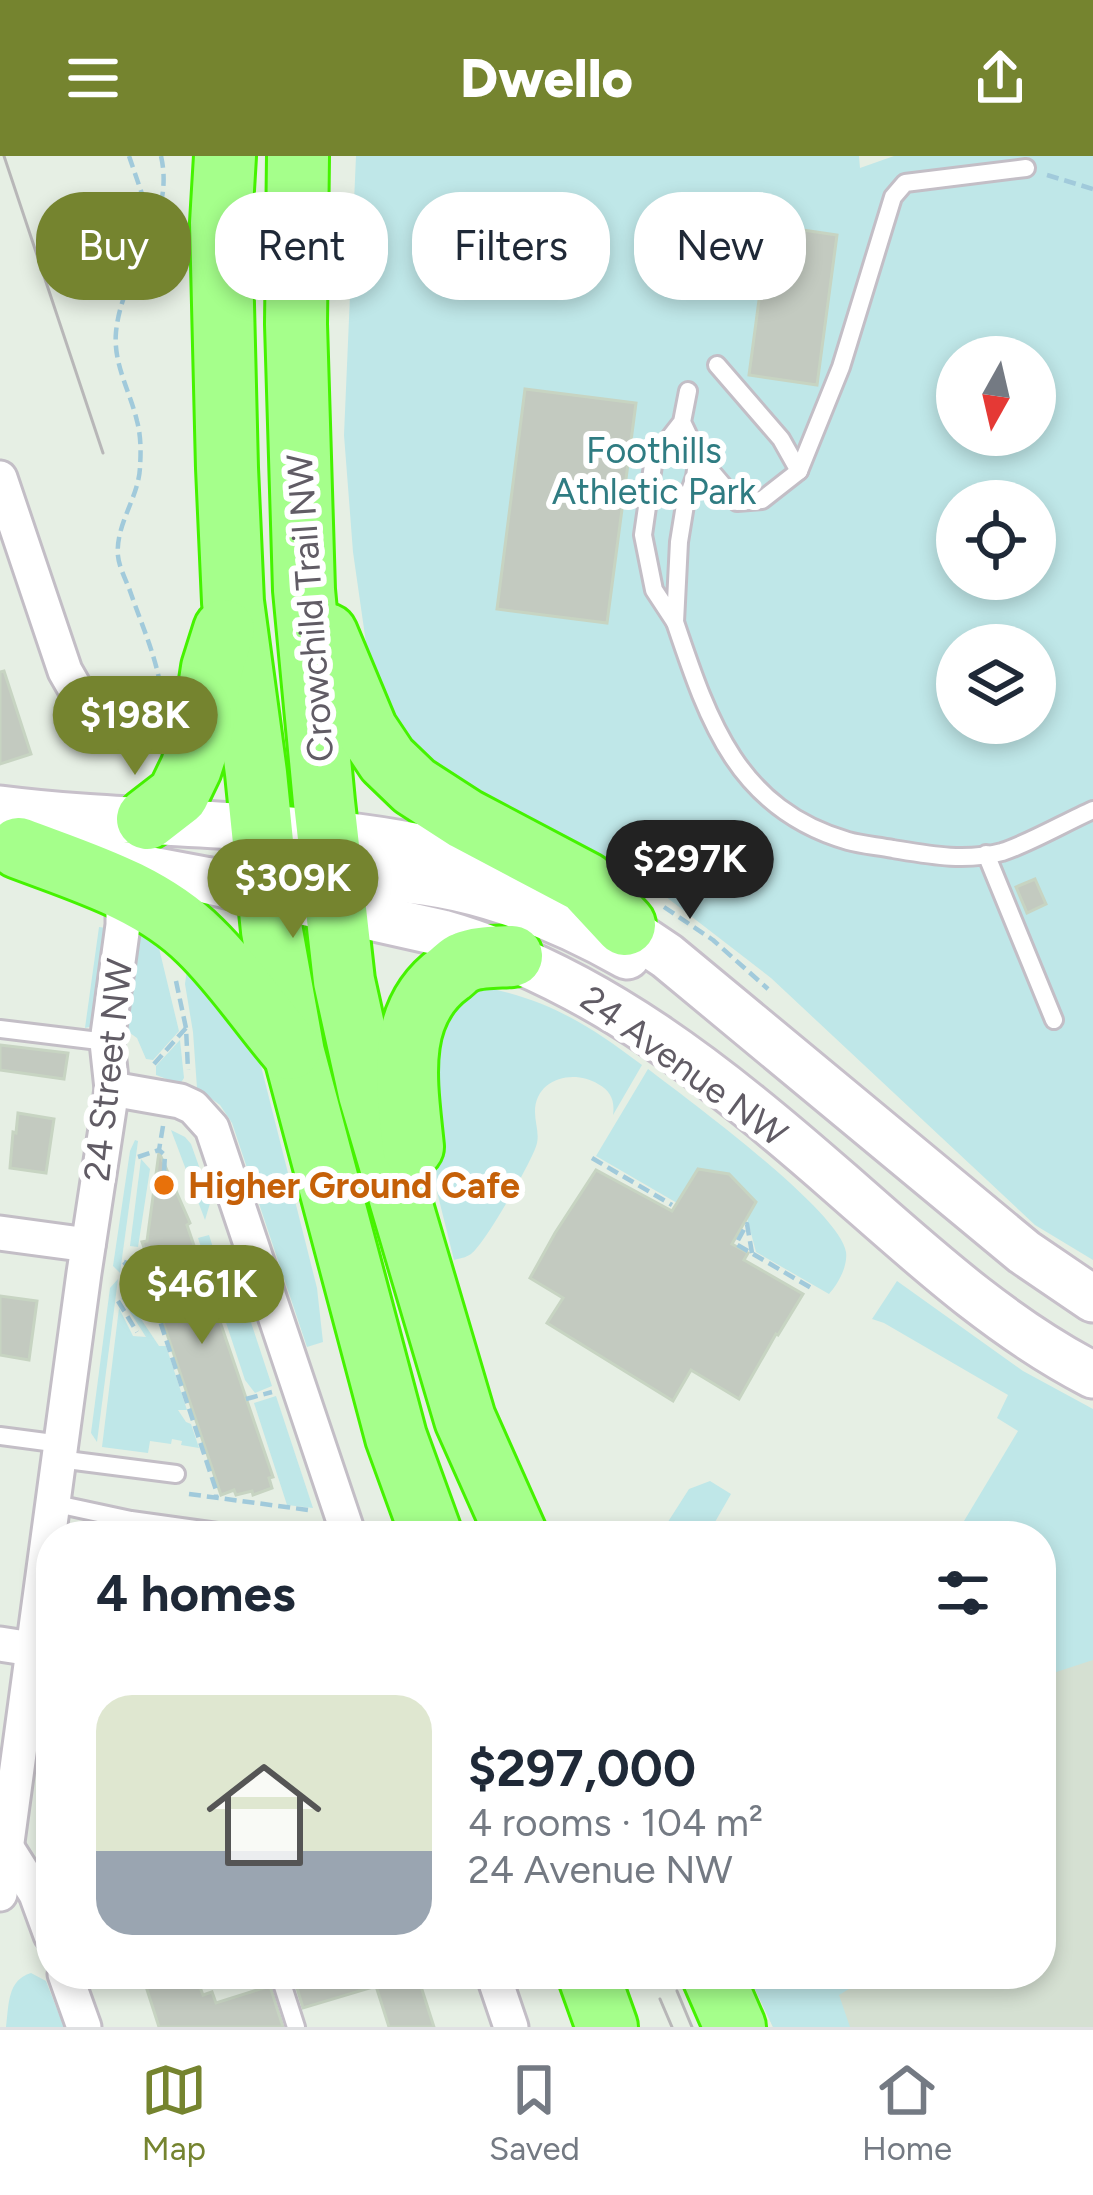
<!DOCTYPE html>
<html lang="en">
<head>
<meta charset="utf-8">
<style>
	:root { --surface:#fff; --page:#f6f6f7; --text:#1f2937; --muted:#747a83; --line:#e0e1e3; --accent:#75842f }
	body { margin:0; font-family:Figtree,sans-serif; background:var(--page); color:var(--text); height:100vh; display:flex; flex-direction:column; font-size:45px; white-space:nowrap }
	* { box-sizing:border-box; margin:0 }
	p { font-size:39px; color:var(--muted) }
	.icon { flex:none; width:66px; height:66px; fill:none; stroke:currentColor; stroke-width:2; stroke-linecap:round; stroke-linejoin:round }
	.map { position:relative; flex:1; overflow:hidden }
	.panel { position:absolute; left:36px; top:1365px; width:1020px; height:468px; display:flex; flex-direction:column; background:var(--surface); border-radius:48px; box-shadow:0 6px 18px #0003 }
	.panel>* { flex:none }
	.guide { position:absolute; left:36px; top:36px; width:1023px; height:108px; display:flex; gap:24px }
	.needle { width:78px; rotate:188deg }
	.controls { position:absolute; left:936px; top:180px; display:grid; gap:24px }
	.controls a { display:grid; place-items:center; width:120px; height:120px; border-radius:50%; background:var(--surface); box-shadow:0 6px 18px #0003; font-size:60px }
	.price { position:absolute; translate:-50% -102px; padding:0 27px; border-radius:42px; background:var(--accent); color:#fff; font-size:39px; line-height:78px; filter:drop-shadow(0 3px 6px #0008) }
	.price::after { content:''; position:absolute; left:50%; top:72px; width:36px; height:27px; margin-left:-18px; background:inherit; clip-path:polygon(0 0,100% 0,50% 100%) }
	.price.selected { background:#222; color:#fff }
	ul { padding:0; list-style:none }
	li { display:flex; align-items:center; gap:36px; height:300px; padding:0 60px }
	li+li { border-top:3px solid var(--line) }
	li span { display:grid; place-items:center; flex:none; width:336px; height:240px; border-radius:36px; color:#555 }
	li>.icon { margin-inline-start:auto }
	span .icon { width:144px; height:144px; fill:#fffc; stroke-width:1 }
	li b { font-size:51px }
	h2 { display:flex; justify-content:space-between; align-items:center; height:144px; padding:0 60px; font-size:51px }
	.chip { padding:0 42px; border-radius:48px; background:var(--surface); box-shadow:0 6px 18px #0003; font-size:42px; line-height:108px }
	.chip.selected { background:var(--accent); color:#fff }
	header { display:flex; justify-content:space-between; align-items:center; height:156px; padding:0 60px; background:var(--accent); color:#fff; font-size:54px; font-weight:800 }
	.menu { display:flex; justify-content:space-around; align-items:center; height:168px; border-top:3px solid var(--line); background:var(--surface); font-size:33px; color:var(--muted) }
	.menu a { display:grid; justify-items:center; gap:6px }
	.menu .selected { color:var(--accent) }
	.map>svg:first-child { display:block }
</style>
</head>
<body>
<header><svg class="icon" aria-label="menu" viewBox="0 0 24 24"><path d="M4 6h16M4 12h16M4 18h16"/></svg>Dwello<svg class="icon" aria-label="share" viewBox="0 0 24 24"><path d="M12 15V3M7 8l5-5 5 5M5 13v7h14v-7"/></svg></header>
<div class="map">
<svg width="1093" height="1871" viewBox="0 0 1093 1871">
	<rect width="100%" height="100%" fill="#e6efe4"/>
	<polygon fill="#d5e0d2" points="1093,1253 1093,1871 773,1871 748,1818 1041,1818 1041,1380"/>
	<g fill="#bfe7e8" fill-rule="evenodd">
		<path d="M356,0H859L860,12L894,0H1093V1104L1035,1069L771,822L661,737L423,603L395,576L378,537L367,494L353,396L344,279ZM957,201H1035V279H957ZM957,345H1035V423H957ZM957,489H1035V567H957Z"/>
		<polygon points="99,771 106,772 110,781 94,870 85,872"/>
		<polygon points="142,776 158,788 179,875 153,904 146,903 137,882 123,872 134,784"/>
		<polygon points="187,813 254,892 261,910 317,1132 323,1186 307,1191 232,967 220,949 197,932 193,876 185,828"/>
		<path d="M472,829C544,841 585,866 642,909L613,959C615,945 611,935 598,928C574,913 535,922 535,956C535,969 541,980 535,993C529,1010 484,1089 471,1098C465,1102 461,1102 454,1104L413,939L442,860Z"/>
		<polygon points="180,884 184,922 180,928 156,919 156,910"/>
		<path d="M648,913C686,942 840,1055 846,1096C848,1110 838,1128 829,1138L756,1096L747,1062L756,1046L729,1018L698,1013L677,1047L596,1000Z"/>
		<polygon points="171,974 185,981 191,988 211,1044 205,1064"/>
		<polygon points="135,984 138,985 120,1117 113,1110 130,995"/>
		<polygon points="141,1003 150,1013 138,1091 130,1090"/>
		<polygon points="209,1079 218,1107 236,1121 272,1230 255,1237 245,1224 198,1082"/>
		<polygon points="118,1123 97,1286 91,1277 110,1132"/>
		<polygon points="897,1125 1023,1215 1093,1253 1093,1504 1041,1521 1041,1380 955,1380 1018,1275 997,1262 1008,1239 884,1167 872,1163"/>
		<polygon points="121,1142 127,1142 159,1190 166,1190 187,1254 178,1254 186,1266 191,1268 199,1292 181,1289 182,1285 172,1283 171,1288 150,1285 148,1297 102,1291 119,1152 133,1180 146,1181"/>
		<polygon points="276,1240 313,1352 287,1349 254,1247"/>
		<polygon points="710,1325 731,1338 707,1380 688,1380 681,1377 679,1380 631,1380 666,1369 689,1333"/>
		<path d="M31,1817L46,1825L64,1871H6C9,1849 7,1824 31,1817Z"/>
		<polygon points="748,1818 858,1818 859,1827 839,1839 850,1871 773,1871"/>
	</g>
	<g fill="#c3cac0" stroke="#c7d4c2" stroke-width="3">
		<polygon points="769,69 837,79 817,229 749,219"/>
		<polygon points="525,233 636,247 607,467 497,453"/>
		<polygon points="4,515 31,598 0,608 0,516"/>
		<polygon points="1035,723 1046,748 1027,757 1016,731"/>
		<polygon points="0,889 68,897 64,923 0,914"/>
		<polygon points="18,957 54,963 46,1017 10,1012 13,976 16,977"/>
		<polygon points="159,996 190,1067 187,1069 273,1321 269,1322 272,1332 253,1339 252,1335 236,1339 234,1334 221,1339 149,1124 155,1123 142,1086 147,1085"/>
		<polygon points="698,1013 729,1018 756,1046 732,1088 748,1097 744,1104 803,1138 778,1179 776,1178 739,1243 691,1214 673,1245 547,1167 563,1142 530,1122 555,1077 596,1014 672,1055"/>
		<polygon points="0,1140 37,1145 29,1204 0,1199"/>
		<polygon points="142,1818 186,1818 190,1829 198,1826 203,1839 212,1836 216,1847 270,1830 283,1871 159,1871"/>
		<polygon points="308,1818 417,1818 434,1871 389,1871 376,1830 303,1852 294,1822"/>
	</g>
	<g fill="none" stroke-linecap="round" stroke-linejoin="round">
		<defs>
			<g id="lane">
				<polyline points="717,209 781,283 799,315"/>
				<polyline points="682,266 654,302 643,379 654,434 675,466 679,386 685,349 695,321 698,300 682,266 688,235"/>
				<polyline points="698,300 737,346 762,344 799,315 841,211 893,41 905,27 1026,12"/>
				<path d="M675,466C708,564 737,653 848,685C862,689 878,690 893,693C929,699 965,706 1002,696C1028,688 1066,666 1093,654"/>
				<polyline points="986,698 1054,864"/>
				<polyline points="0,873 107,886"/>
				<polyline points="0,1280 61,1288"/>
				<polyline points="59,1303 176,1318"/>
				<polyline points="52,1347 131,1364 246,1380"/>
				<polyline points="279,1818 296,1871"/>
			</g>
			<g id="street">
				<polyline points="0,322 65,515 100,576"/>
				<polyline points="112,933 180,945 193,951 212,972 349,1380"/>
				<polyline points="0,1077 88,1089"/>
				<polyline points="0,1488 32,1493"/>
				<polyline points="7,1692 36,1738 51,1779"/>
				<polyline points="0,1738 84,1117 112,933 107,886 123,769 123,732"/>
				<polyline points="65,1818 84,1871"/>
				<polyline points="493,1818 511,1871"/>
			</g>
			<g id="secondary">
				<path d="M0,653C180,676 362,658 536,724"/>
				<path d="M88,702L205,724L442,777C596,821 721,923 840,1027C920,1097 998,1170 1093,1219"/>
				<path d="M305,732C330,728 355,723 379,723C464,723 555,759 627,800"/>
				<polyline points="600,755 667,800 1024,1096 1093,1143"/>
			</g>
			<g id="highway">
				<polyline points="225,0 221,67 227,312 233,446 256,617 272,775 294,897 396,1281 432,1380"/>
				<polyline points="298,0 296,168 304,434 324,646 344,825 369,938 465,1263 517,1380"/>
				<polyline points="327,478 367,574 387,604 414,630 465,663 586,727 625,769"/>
				<polyline points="147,663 178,639 191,612 202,578 212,512 224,474"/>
				<path d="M19,692C82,716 151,736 200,785C233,817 260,858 290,893"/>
				<path d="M413,991C407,930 393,858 450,817C455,813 459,808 465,806C478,800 498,801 512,800"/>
				<polyline points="588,1818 607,1871"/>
				<polyline points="712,1818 735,1871"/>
			</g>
		</defs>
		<use href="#lane" stroke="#c3bec6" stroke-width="22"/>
		<use href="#street" stroke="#c3bec6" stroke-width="39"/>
		<use href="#secondary" stroke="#c7c0ca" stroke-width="51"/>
		<use href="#highway" stroke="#45f300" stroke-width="66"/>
		<g stroke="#a1cadb" stroke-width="4.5" stroke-dasharray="12 6" stroke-linecap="butt">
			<polyline points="129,0 154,73"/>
			<path d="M161,0C176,66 122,113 116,176C113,208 130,235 137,265C141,280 141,296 140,311C139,341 115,369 118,400C119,411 126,424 130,435C142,470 158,504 162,541"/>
			<polyline points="1047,19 1093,33"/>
			<polyline points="129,577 159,580"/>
			<polyline points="664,751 713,784 768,833"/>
			<polyline points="176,825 186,872 188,914"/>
			<polyline points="154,908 186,872"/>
			<polyline points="163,970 159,994 165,999 164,1016"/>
			<polyline points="138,1001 159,994"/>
			<polyline points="592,1002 672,1049"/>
			<polyline points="752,1097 747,1068 736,1088 813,1133"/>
			<polyline points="124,1106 156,1153 216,1334 216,1342"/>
			<polyline points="124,1106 156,1117"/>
			<polyline points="118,1145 137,1176"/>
			<polyline points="246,1243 272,1236"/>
			<polyline points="189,1338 308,1354"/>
		</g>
		<use href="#lane" stroke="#fff" stroke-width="16"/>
		<use href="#street" stroke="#fff" stroke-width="33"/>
		<use href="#secondary" stroke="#fff" stroke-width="45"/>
		<use href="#highway" stroke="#a5ff8b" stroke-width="60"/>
		<g stroke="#b8b7b8" stroke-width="3">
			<polyline points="4,0 103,297"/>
			<polyline points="677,1835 692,1871"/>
			<polyline points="660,1843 672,1871"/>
		</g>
	</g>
	<circle fill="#e8710a" stroke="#fff" stroke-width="4.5" cx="164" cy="1029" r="12"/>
	<g text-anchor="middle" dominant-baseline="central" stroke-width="12" stroke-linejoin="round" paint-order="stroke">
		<g font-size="36" fill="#2f7c82" stroke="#fff">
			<text x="654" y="294">Foothills<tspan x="654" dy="41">Athletic Park</tspan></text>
		</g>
		<g font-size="36" fill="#615c65" stroke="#fff">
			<text transform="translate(310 452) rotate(-94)">Crowchild Trail NW</text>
			<text transform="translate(684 910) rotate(36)">24 Avenue NW</text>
			<text transform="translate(108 914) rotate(-84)">24 Street NW</text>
		</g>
		<g font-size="36" font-weight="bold" fill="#c56008" stroke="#fff" text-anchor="start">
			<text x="188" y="1029">Higher Ground Cafe</text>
		</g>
	</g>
</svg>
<div class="controls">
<a><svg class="needle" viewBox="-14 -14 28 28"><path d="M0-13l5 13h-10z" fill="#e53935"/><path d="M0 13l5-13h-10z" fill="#747a83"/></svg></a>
<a><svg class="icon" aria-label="locate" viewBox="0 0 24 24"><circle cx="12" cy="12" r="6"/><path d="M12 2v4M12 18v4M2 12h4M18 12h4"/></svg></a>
<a><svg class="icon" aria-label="layers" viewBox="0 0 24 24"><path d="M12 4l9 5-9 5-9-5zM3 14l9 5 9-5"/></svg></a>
</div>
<b class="price" style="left:135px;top:622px">$198K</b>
<b class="price selected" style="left:690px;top:766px">$297K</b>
<b class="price" style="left:293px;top:785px">$309K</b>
<b class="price" style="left:202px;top:1191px">$461K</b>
<div class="guide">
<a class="chip selected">Buy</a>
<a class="chip">Rent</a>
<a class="chip">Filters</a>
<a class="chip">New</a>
</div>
<section class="panel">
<h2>4 homes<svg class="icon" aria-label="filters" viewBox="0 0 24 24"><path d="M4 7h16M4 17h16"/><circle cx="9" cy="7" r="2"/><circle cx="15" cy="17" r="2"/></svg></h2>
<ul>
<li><span style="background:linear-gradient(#dfe7d0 65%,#9aa5b1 0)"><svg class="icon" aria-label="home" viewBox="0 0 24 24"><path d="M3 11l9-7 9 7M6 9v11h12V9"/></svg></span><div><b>$297,000</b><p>4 rooms · 104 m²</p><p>24 Avenue NW</p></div></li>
</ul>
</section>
</div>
<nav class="menu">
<a class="selected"><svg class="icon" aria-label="map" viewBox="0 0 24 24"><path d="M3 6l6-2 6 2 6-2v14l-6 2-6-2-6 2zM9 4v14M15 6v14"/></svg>Map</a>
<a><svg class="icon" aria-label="saved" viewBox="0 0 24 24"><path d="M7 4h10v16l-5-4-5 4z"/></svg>Saved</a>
<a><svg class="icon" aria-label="home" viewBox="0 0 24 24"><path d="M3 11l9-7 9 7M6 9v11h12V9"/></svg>Home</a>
</nav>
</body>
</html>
